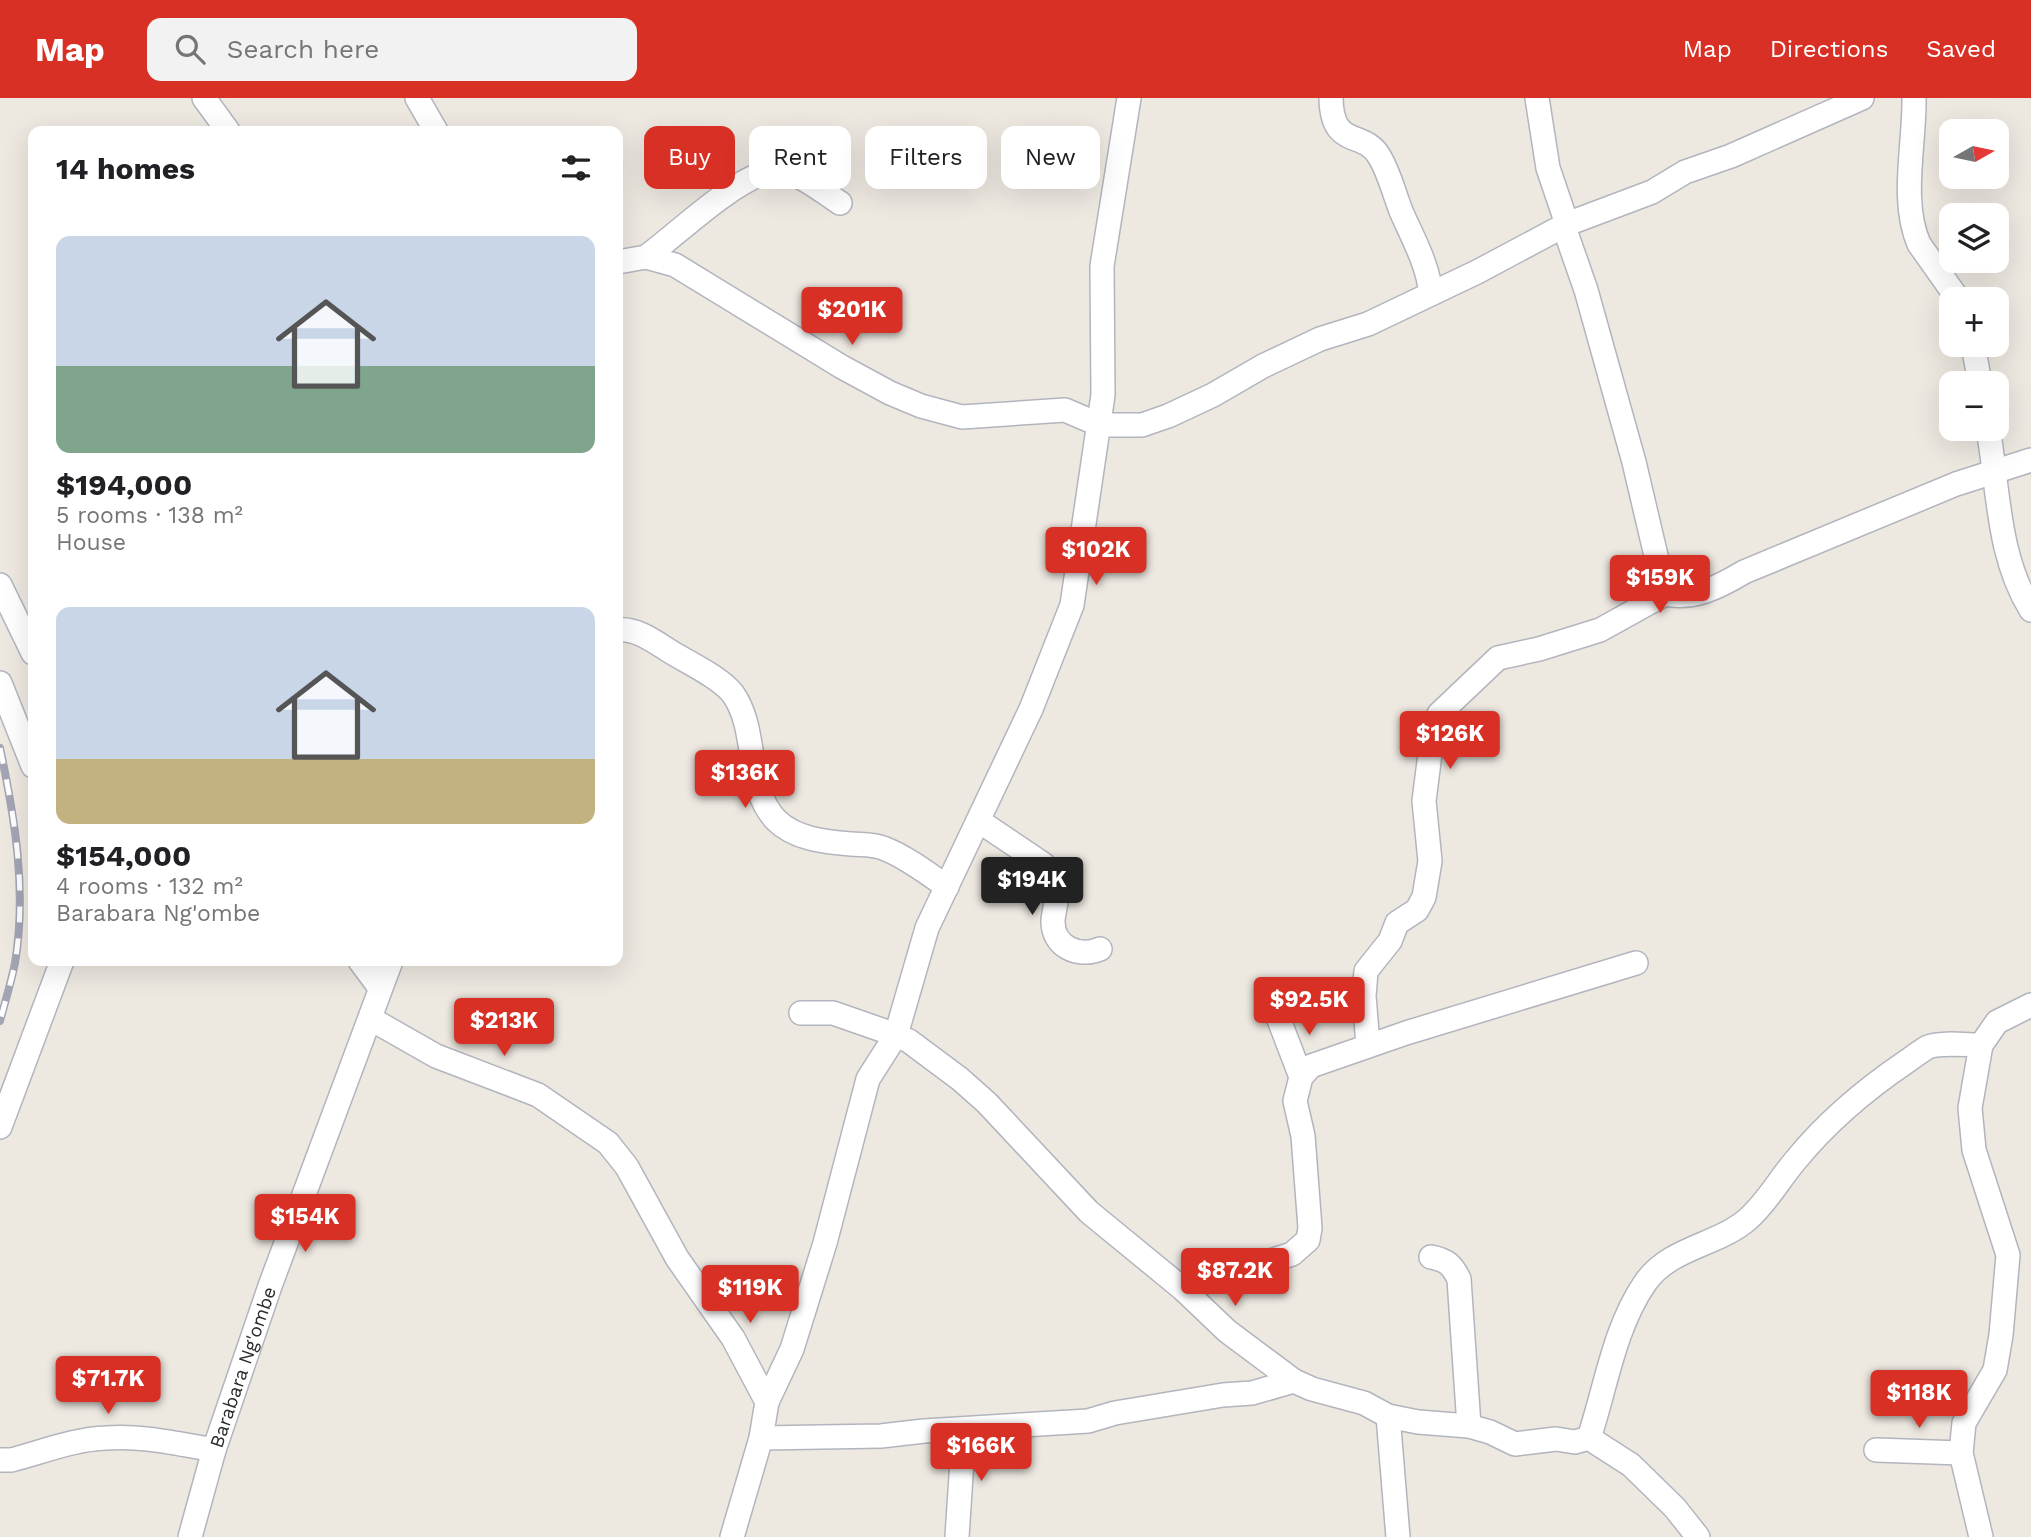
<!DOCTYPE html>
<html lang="en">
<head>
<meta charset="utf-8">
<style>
	:root { --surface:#fff; --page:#f2f2f2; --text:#202124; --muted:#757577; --accent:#d93025 }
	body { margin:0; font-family:"Work Sans",sans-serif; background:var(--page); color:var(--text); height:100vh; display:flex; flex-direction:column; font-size:26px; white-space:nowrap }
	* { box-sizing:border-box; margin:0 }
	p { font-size:23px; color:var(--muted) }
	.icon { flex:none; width:38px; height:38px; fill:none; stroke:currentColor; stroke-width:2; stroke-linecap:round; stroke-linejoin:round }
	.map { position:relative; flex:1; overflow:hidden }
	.drawer { position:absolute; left:28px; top:28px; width:595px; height:840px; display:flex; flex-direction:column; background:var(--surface); border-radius:14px; box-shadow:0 7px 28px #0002 }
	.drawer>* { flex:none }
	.top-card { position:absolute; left:644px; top:28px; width:665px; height:63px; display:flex; gap:14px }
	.needle { width:46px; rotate:81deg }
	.tools { position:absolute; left:1939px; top:21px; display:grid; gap:14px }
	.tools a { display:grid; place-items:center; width:70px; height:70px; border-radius:14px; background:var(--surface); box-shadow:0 7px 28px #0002; font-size:35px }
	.price { position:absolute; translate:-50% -60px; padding:0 16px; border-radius:7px; background:var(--accent); color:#fff; font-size:23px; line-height:46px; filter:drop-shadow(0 2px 4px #0008) }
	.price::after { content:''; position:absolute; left:50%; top:42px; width:21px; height:16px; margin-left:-10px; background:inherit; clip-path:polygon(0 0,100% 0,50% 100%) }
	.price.selected { background:#222; color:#fff }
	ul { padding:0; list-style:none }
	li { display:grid; align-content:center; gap:14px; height:371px; padding:0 28px }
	li span { display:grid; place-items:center; height:217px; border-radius:14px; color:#555 }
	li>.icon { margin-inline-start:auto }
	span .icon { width:126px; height:126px; fill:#fffc; stroke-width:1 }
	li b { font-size:30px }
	h2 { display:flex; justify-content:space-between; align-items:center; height:84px; padding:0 28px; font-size:30px }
	.pill { padding:0 24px; border-radius:14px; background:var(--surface); box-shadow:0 7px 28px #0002; font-size:24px; line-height:63px }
	.pill.selected { background:var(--accent); color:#fff }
	header { display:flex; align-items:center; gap:42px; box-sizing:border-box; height:98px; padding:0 35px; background:var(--accent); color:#fff }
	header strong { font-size:33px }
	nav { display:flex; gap:38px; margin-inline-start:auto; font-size:24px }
	.search { width:490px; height:63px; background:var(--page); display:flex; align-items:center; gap:18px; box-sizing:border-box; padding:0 24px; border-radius:14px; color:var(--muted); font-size:26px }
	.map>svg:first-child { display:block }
</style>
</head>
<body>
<header>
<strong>Map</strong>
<div class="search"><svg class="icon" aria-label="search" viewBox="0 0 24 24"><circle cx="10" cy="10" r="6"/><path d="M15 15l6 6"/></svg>Search here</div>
<nav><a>Map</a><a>Directions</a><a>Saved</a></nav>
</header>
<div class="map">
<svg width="2031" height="1439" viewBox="0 0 2031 1439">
	<rect width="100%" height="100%" fill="#ede8e0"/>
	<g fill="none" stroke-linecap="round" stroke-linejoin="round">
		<defs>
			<g id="minor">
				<polyline points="204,0 228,33"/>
				<polyline points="417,0 436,33"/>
				<path d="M1331,0C1332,52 1363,31 1379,58C1389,74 1394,95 1401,113C1413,141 1427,164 1431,195"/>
				<polyline points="1537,0 1548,70 1567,126"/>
				<path d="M1914,0C1915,45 1900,103 1919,146L1958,201"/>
				<path d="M1564,129L1586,192L1634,364L1665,496C1694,502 1719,489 1744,474L1956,386L2031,362"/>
				<path d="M646,159C677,136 726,89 761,76C771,73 783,73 793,76C809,82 826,96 840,105"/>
				<polyline points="618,164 646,159 675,167 842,269 890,295 921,308 962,319 1065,312 1100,327 1142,327 1168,318 1213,297 1263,268 1320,241 1368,226 1477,174 1567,126 1652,94 1685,74 1731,58 1862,0"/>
				<polyline points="1973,247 1980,285"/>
				<path d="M1988,331C1999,392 1997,457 2031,512"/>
				<polyline points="0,487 33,555"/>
				<path d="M618,532C637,530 655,544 671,554C689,565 721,580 733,596C759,633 744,688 776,722C795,741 825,744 851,746C862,747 873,746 883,750C903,757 929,776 947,789"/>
				<polyline points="0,585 33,668"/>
				<path d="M979,723L1043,766C1049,773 1055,780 1057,789C1058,801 1054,811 1053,822C1052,849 1079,860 1100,851"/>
				<polyline points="360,863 380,890"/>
				<polyline points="1276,914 1301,979"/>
				<polyline points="801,915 833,915 896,937 909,943 960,981 987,1005 1089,1114 1183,1191 1227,1233 1294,1283 1312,1291 1364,1305 1388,1318 1418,1324 1469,1328 1490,1334 1515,1346 1556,1341 1575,1344 1589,1340 1631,1367 1675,1410 1698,1439"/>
				<polyline points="371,921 436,958 538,997 608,1045 627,1069 677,1160 733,1240 767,1304 761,1340 732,1439"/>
				<polyline points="1368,947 1364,898 1366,873 1390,843 1397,825 1417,812 1424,799 1430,763 1424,703 1432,640 1439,616 1498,560 1539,551 1600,532 1665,496"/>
				<polyline points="0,1029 62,863"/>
				<path d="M1431,1159C1447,1162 1452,1167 1459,1181L1469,1328"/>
				<polyline points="1183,1191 1292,1156 1308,1142 1310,1130 1303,1038 1295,1003 1301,979 1311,968 1406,935 1636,865"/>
				<polyline points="767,1304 792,1251 825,1145 868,981 896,937 927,830 1031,611 1072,507 1103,297 1102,168 1129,0"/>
				<polyline points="1388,1318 1398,1439"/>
				<polyline points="761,1340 881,1338 924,1333 1088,1323 1115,1315 1223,1297 1252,1295 1294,1283"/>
				<path d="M1589,1340C1606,1289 1614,1230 1645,1185C1670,1149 1717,1148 1748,1121C1767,1104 1779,1082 1795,1063C1826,1025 1866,991 1906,964C1913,959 1921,953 1928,949C1939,944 1968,947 1981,947"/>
				<polyline points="1876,1352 1961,1355"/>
				<path d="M0,1362H11C42,1354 74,1341 106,1340C142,1337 179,1346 214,1352"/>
				<path id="s1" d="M190,1439L214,1352L270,1188L391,863"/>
				<polyline points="957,1439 964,1332"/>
				<polyline points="1981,1439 1961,1355 1964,1325 1995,1272 2001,1237 2008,1157 1974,1052 1970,1010 1981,947 1997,924 2031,907"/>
			</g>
		</defs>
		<use href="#minor" stroke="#b3b5be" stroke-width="26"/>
		<use href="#minor" stroke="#fff" stroke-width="23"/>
		<defs>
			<path id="rail" d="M0,650C15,721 27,793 15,865C11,885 5,904 0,923"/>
		</defs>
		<use href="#rail" stroke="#a3a5b5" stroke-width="8"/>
		<use href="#rail" stroke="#fff" stroke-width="5" stroke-dasharray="16" stroke-linecap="butt"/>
	</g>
	<g text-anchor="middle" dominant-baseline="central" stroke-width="7" stroke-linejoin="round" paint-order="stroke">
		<g font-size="19" fill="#2c2c2c" stroke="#fff">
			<text stroke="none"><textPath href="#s1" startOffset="178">Barabara Ng'ombe</textPath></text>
		</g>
	</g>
</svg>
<div class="tools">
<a><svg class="needle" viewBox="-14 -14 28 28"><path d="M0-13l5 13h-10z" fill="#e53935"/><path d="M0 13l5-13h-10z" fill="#757577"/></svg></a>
<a><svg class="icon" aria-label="layers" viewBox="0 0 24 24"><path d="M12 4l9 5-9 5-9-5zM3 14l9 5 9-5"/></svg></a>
<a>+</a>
<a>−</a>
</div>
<b class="price" style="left:852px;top:249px">$201K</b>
<b class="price" style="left:1096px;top:489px">$102K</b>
<b class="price" style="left:1660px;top:517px">$159K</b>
<b class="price" style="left:1450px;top:673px">$126K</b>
<b class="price" style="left:745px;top:712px">$136K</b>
<b class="price selected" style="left:1032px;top:819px">$194K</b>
<b class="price" style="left:1309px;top:939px">$92.5K</b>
<b class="price" style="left:504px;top:960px">$213K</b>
<b class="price" style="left:305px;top:1156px">$154K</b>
<b class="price" style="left:1235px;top:1210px">$87.2K</b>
<b class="price" style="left:750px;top:1227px">$119K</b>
<b class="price" style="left:108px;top:1318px">$71.7K</b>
<b class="price" style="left:1919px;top:1332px">$118K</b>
<b class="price" style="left:981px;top:1385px">$166K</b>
<div class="top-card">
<a class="pill selected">Buy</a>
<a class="pill">Rent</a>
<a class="pill">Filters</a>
<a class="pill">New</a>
</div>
<section class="drawer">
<h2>14 homes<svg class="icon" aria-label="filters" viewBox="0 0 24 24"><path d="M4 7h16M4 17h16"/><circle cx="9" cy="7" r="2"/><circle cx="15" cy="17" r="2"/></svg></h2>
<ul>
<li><span style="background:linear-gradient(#c9d6e8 60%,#7fa58c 0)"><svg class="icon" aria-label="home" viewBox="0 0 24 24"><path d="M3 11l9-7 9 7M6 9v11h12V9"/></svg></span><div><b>$194,000</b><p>5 rooms · 138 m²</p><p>House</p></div></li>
<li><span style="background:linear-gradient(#c9d6e8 70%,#c2b280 0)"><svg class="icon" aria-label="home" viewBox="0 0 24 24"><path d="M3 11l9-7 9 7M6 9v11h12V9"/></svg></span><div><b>$154,000</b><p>4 rooms · 132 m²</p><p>Barabara Ng'ombe</p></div></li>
</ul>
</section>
</div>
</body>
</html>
